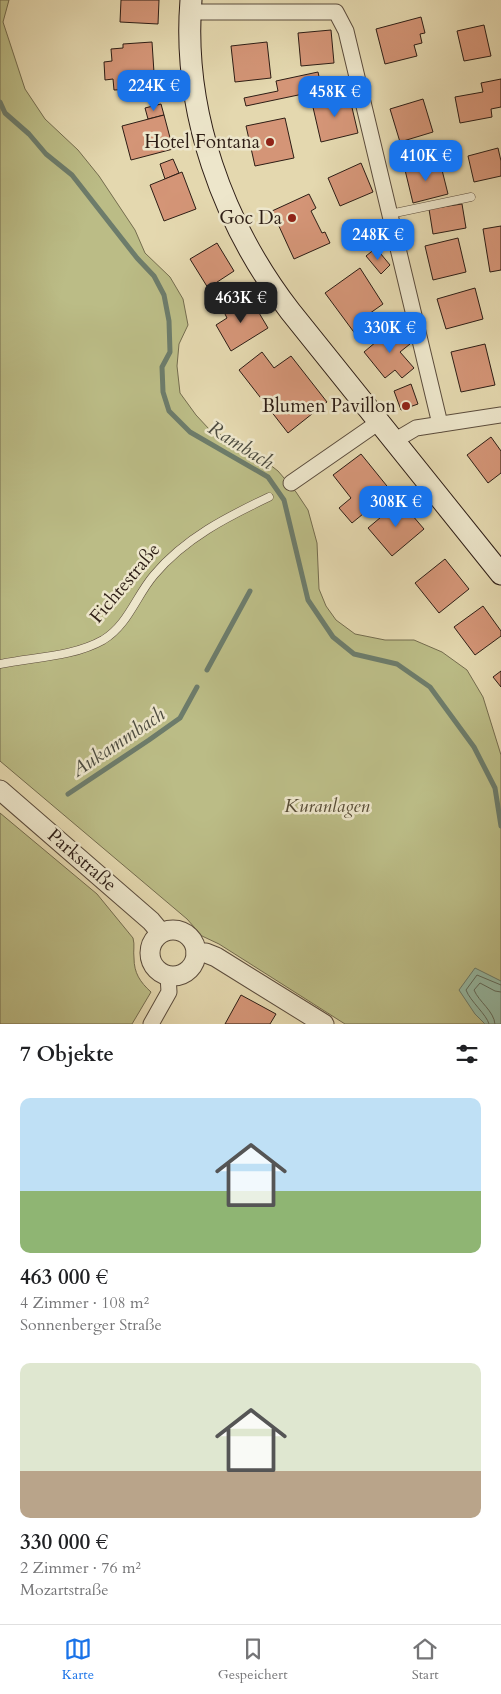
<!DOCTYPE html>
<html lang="de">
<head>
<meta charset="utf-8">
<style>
	:root { --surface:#fff; --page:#f6f6f6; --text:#202124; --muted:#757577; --line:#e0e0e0; --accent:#1a73e8 }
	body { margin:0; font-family:Cardo,serif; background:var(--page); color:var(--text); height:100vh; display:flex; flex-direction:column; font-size:19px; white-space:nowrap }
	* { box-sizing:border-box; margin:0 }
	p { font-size:16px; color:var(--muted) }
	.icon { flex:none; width:28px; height:28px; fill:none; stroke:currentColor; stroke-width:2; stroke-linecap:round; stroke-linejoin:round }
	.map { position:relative; height:1024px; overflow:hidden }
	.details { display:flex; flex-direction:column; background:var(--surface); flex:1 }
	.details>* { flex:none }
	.price { position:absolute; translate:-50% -42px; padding:0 11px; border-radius:10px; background:var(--accent); color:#fff; font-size:16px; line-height:32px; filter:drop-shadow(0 1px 2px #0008) }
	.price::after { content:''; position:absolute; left:50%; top:30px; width:15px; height:11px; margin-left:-8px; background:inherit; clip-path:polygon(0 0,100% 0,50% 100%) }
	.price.current { background:#222; color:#fff }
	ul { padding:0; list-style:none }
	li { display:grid; align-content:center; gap:10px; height:265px; padding:0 20px }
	li span { display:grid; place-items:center; height:155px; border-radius:10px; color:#555 }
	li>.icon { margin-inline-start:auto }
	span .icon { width:90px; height:90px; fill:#fffc; stroke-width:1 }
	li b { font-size:21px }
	h2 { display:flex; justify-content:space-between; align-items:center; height:60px; padding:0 20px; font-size:21px }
	.menu { display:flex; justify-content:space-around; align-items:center; height:70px; border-top:1px solid var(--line); background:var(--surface); font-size:14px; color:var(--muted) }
	.menu a { display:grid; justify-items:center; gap:2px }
	.menu .current { color:var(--accent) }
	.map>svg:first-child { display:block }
</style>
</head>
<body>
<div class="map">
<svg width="501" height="1024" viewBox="0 0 501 1024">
	<rect width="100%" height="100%" fill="#e4d8af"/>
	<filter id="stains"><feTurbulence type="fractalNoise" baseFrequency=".004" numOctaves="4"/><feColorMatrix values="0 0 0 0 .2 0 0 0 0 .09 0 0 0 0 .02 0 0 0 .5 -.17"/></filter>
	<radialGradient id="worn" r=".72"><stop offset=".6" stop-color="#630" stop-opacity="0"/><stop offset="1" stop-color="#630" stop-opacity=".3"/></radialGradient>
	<g fill="#bbbc86" stroke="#746c4e">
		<polygon points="0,0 9,0 3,22 25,89 45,119 78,150 99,176 135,230 145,253 170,277 183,299 188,325 179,344 177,366 180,393 196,415 209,429 251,450 278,471 296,492 308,510 317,543 319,589 326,606 336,620 355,634 385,640 414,640 442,652 467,670 483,697 501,755 501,1024 345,1024 219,944 202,936 187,919 0,761"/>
		<path d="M0,813L97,894L133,938C135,945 133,951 134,958C134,973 140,982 151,992L132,1024H0Z"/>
	</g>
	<polygon fill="#97bba5" stroke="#6d7c6b" points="475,968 501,981 501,1024 485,1024 475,1014 459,990"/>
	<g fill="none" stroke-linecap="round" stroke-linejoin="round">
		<g stroke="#626c5d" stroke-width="1">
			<path d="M489,1024C487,1015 470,1001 466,990L477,975L501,985"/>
			<path d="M495,1024C494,1011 479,1002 474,990L480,983L495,991L501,992"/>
		</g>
		<g stroke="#6d7c6b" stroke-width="5">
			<polyline points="0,102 5,113 29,134 46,154 72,175 137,258 154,276 164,295 169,321 170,352 162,367 163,392 169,411 190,432 268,477 284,500 308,600 333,637 354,654 397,664 430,687 474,747 495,788 501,826"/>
			<polyline points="207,670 250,591"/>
			<polyline points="68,794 149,740 180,718 197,687"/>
		</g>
	</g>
	<g fill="#d49577" stroke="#2d1d15">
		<polygon points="121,0 159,0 158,24 120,22"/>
		<polygon points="421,17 425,33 420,34 422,43 414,45 417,56 385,64 376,29"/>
		<polygon points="484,25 491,56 464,61 457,31"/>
		<polygon points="331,30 334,63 301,66 298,33"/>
		<polygon points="152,42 155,88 114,90 113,79 105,80 104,62 112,61 111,49 123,48 123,44"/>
		<polygon points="267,42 271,78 235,82 231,46"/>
		<polygon points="318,72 322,90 246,106 244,98 278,91 276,81"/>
		<polygon points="501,79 501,107 491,109 492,117 460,123 455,97 483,92 481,83"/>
		<polygon points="349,95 358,133 321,142 312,103"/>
		<polygon points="423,99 433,132 400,142 390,109"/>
		<polygon points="161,104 164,115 148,119 145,108"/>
		<polygon points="164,115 173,149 131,160 122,126"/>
		<polygon points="285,118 294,158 255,166 246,126"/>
		<polygon points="498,148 501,161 501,176 474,182 468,156"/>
		<polygon points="173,159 179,173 165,179 160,164"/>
		<polygon points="440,162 448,194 413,203 405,170"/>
		<polygon points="361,163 373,192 340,206 328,178"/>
		<polygon points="182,172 196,209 164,221 150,185"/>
		<polygon points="309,194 316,208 311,211 322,233 325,232 330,243 294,259 272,211"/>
		<polygon points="462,204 466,228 433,234 429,209"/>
		<polygon points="501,226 501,270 490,272 483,229"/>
		<polygon points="458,238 466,272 433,280 425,246"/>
		<polygon points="217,243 234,271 208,288 190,259"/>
		<polygon points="376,248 390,265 381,274 366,256"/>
		<polygon points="360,268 383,304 366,316 372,323 356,335 325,293"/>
		<polygon points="475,288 483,319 446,329 437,299"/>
		<polygon points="249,296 268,328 231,351 216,325 227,318 224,312"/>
		<polygon points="395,326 410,344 400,352 414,368 402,378 395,370 385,378 364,352"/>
		<polygon points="485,344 495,385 461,392 451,352"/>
		<polygon points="262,352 274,368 291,356 327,402 288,433 239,370"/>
		<polygon points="411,384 418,404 401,410 394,391"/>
		<polygon points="491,437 501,451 501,473 488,483 467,455"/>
		<polygon points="361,454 391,491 352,523 339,508 351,498 333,475"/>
		<polygon points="400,501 424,529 392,556 368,528"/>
		<polygon points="445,559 469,589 439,613 415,583"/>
		<polygon points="483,606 501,631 501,636 475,655 454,627"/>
		<polygon points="501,671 501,687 493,677"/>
		<polygon points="241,995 276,1014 270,1024 225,1024"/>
	</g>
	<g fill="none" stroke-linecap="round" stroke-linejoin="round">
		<defs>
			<g id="service">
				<polyline points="390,214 471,197"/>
				<path d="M0,664C34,657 73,657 103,640C128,625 136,596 154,575C185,538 227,517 269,497"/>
			</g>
			<g id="minor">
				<polyline points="190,12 336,12 346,31 440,424"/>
				<polyline points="394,441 416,428 501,415"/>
				<polyline points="291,483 379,422"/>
				<polyline points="151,1024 169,992 168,975"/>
			</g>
			<g id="tertiary">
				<polyline points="0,790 151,921 161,933"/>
				<circle cx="173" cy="953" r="23"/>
				<polyline points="196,953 206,953 216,957 324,1024"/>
			</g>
			<path id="secondary" d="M191,0C182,111 223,224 290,311L501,574"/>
		</defs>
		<use href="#service" stroke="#5b4c3c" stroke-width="9"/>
		<use href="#minor" stroke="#5b4c3c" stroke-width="17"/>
		<use href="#tertiary" stroke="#5b4c3c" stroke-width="21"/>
		<use href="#secondary" stroke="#2d1d15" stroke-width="23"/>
		<use href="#service" stroke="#ede6cb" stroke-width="8"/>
		<use href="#minor" stroke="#ede6cb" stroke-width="15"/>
		<use href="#tertiary" stroke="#ede6cb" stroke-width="19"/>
		<use href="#secondary" stroke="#ede6cb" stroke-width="21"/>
	</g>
	<g fill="#8f2418" stroke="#ede6cb" stroke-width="2">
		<circle cx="270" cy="142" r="5"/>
		<circle cx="292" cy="218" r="5"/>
		<circle cx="406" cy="406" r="5"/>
	</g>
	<g text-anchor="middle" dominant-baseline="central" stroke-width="5" stroke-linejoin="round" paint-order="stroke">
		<g font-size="19" fill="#2d1d15" stroke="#ede6cb" text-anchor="end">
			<text x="260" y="142">Hotel Fontana</text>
			<text x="282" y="218">Goc Da</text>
			<text x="396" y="406">Blumen Pavillon</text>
		</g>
		<g font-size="19" fill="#2d1d15" stroke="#ede6cb">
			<text transform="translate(125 583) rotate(-50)">Fichtestraße</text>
			<text transform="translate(82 860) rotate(41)">Parkstraße</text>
		</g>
		<g font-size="19" font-style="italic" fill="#584d37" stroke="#ede6cb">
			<text x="327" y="806">Kuranlagen</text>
		</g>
		<g font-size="20" font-style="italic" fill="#4d4c40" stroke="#ede6cb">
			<text transform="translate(241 445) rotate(32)">Rambach</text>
			<text transform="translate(118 742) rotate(-34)">Aukammbach</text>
		</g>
	</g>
	<rect width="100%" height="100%" filter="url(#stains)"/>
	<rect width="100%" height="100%" fill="url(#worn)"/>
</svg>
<b class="price" style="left:154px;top:112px">224K €</b>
<b class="price" style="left:335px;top:118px">458K €</b>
<b class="price" style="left:426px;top:182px">410K €</b>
<b class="price" style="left:378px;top:261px">248K €</b>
<b class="price current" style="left:241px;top:324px">463K €</b>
<b class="price" style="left:390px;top:354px">330K €</b>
<b class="price" style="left:396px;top:528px">308K €</b>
</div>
<section class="details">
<h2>7 Objekte<svg class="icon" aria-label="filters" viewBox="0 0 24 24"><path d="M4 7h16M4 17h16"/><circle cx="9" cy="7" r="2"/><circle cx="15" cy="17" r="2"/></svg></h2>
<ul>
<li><span style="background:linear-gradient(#bfe0f5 60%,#8fb573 0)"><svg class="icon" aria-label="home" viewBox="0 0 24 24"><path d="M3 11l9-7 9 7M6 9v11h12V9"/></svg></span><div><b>463 000 €</b><p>4 Zimmer · 108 m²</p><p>Sonnenberger Straße</p></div></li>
<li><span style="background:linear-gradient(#dfe7d0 70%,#b9a48a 0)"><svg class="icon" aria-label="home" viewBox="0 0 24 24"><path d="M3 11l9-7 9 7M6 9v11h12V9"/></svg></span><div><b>330 000 €</b><p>2 Zimmer · 76 m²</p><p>Mozartstraße</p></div></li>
</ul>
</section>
<nav class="menu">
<a class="current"><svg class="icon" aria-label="map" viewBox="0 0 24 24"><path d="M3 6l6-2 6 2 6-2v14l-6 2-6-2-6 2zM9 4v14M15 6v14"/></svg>Karte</a>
<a><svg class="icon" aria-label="saved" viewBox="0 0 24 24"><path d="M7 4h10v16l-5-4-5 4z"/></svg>Gespeichert</a>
<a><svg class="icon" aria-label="home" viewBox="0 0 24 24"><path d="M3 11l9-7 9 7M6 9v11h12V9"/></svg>Start</a>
</nav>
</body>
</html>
